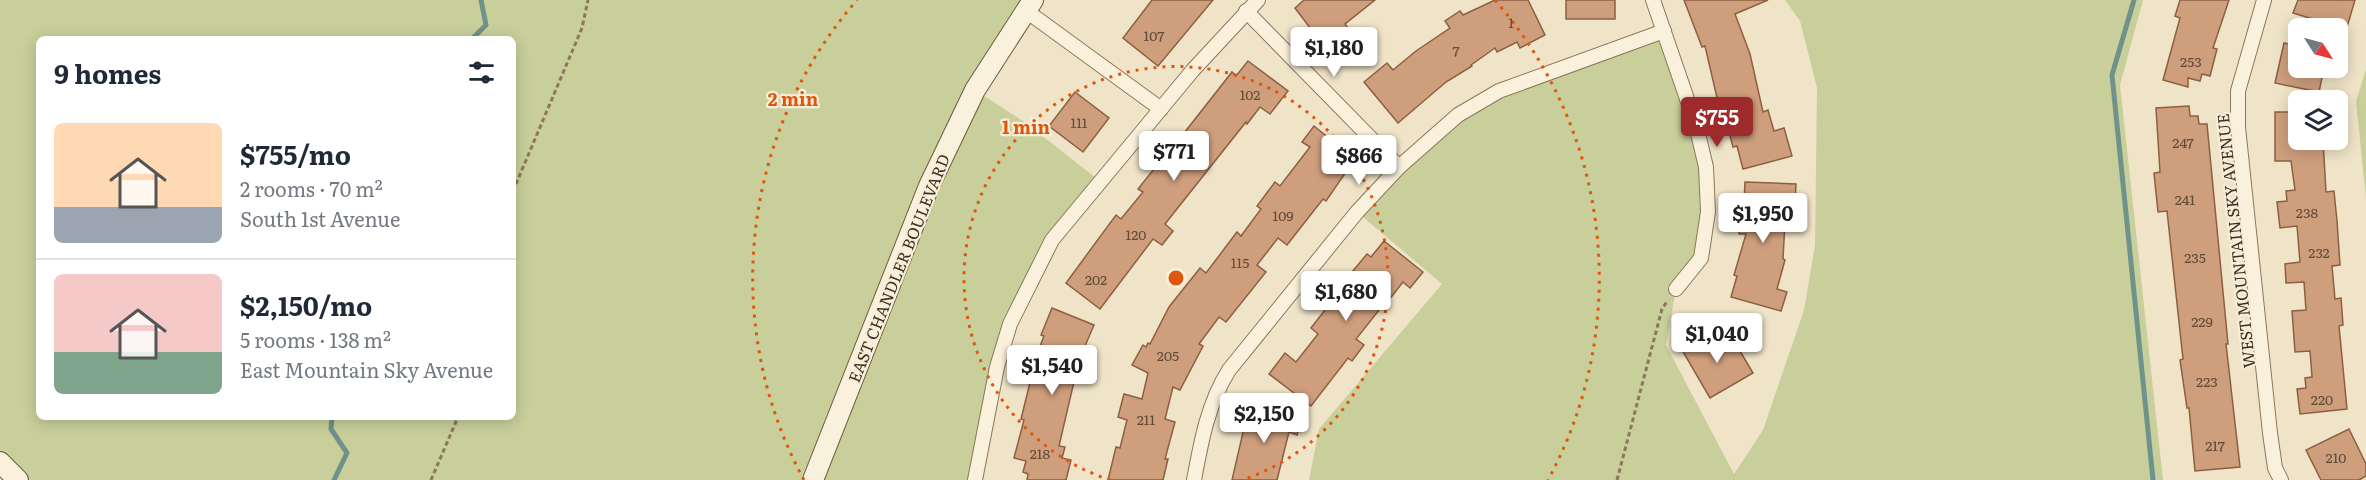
<!DOCTYPE html>
<html lang="en">
<head>
<meta charset="utf-8">
<style>
	:root { --surface:#fff; --page:#f6f6f7; --text:#1f2937; --muted:#747a83; --line:#e0e1e3; --accent:#9e2a2b }
	body { margin:0; font-family:Literata,serif; background:var(--page); color:var(--text); height:100vh; display:flex; flex-direction:column; font-size:22px; white-space:nowrap }
	* { box-sizing:border-box; margin:0 }
	p { font-size:20px; color:var(--muted) }
	.icon { flex:none; width:33px; height:33px; fill:none; stroke:currentColor; stroke-width:2; stroke-linecap:round; stroke-linejoin:round }
	.map { position:relative; flex:1; overflow:hidden }
	.drawer { position:absolute; left:36px; top:36px; width:480px; height:384px; display:flex; flex-direction:column; background:var(--surface); border-radius:9px; box-shadow:0 3px 15px #0003 }
	.drawer>* { flex:none }
	.needle { width:39px; rotate:126deg }
	.controls { position:absolute; left:2288px; top:18px; display:grid; gap:12px }
	.controls a { display:grid; place-items:center; width:60px; height:60px; border-radius:9px; background:var(--surface); box-shadow:0 3px 15px #0003; font-size:30px }
	.price { position:absolute; translate:-50% -51px; padding:0 14px; border-radius:6px; background:#fff; color:#222; font-size:20px; line-height:39px; filter:drop-shadow(0 2px 3px #0008) }
	.price::after { content:''; position:absolute; left:50%; top:36px; width:18px; height:14px; margin-left:-9px; background:inherit; clip-path:polygon(0 0,100% 0,50% 100%) }
	.price.current { background:var(--accent); color:#fff }
	ul { padding:0; list-style:none }
	li { display:flex; align-items:center; gap:18px; height:150px; padding:0 18px }
	li+li { border-top:2px solid var(--line) }
	li span { display:grid; place-items:center; flex:none; width:168px; height:120px; border-radius:9px; color:#555 }
	li>.icon { margin-inline-start:auto }
	span .icon { width:72px; height:72px; fill:#fffc; stroke-width:1 }
	li b { font-size:26px }
	h2 { display:flex; justify-content:space-between; align-items:center; height:72px; padding:0 18px; font-size:26px }
	.map>svg:first-child { display:block }
</style>
</head>
<body>
<div class="map">
<svg width="2366" height="480" viewBox="0 0 2366 480">
	<rect width="100%" height="100%" fill="#f0e4c8"/>
	<g fill="#c9cf9b" fill-rule="evenodd">
		<path d="M0,0H1033L975,90L1026,123L1101,182L1052,240L1010,324L975,480H18L0,462ZM39,39H513V417H39Z"/>
		<polygon points="1785,0 2143,0 2120,85 2163,480 1309,480 1319,429 1442,284 1357,212 1399,167 1499,91 1664,31 1706,167 1701,258 1676,289 1666,345 1734,474 1763,430 1804,310 1815,245 1817,88 1800,21"/>
		<polygon points="2366,69 2366,199 2356,101"/>
	</g>
	<g fill="none" stroke-linecap="round" stroke-linejoin="round">
		<g stroke="#6f938a" stroke-width="5">
			<polyline points="2134,0 2112,75 2153,480"/>
			<polyline points="472,39 486,25 481,0"/>
			<polyline points="332,417 331,429 347,453 334,480"/>
		</g>
	</g>
	<g fill="#cf9f7d" stroke="#8d5f41" stroke-width="1.5">
		<polygon points="1152,0 1213,0 1158,66 1123,38"/>
		<polygon points="1304,0 1375,0 1345,24 1351,32 1327,50 1295,8"/>
		<polygon points="1495,0 1528,0 1545,35 1520,48 1517,42 1497,52 1495,48 1471,65 1472,66 1446,82 1398,123 1364,82 1387,63 1393,70 1416,51 1450,28 1445,21 1460,11 1463,15"/>
		<rect x="1566" y="0" width="49" height="19"/>
		<polygon points="1684,0 1768,0 1735,14 1750,54 1763,112 1768,110 1774,131 1784,128 1792,156 1743,169 1737,146 1733,147 1721,101 1718,102 1705,46 1702,47"/>
		<polygon points="2180,0 2229,0 2213,48 2217,49 2210,76 2202,74 2200,81 2188,78 2188,87 2163,80 2180,18 2175,16"/>
		<polygon points="2298,0 2355,0 2347,27 2339,25 2339,27 2293,13"/>
		<polygon points="2284,43 2298,46 2298,68 2324,68 2319,92 2275,83"/>
		<polygon points="1248,61 1288,91 1270,114 1260,107 1247,124 1246,122 1165,224 1173,231 1162,245 1153,239 1100,309 1066,283 1116,215 1121,219 1143,192 1138,189 1165,155 1166,156 1232,72 1236,76"/>
		<polygon points="1075,92 1109,118 1083,152 1049,126"/>
		<polygon points="2189,106 2190,116 2198,116 2199,124 2207,124 2228,344 2226,344 2240,467 2195,471 2189,408 2187,408 2180,360 2183,359 2167,211 2158,212 2154,173 2160,172 2156,108"/>
		<polygon points="2275,112 2298,112 2298,140 2323,140 2326,192 2334,191 2337,221 2340,265 2332,266 2335,299 2341,298 2343,325 2339,326 2347,409 2300,414 2297,389 2306,388 2305,378 2312,377 2310,351 2295,352 2292,311 2306,310 2304,282 2286,283 2285,264 2300,262 2297,226 2280,228 2277,202 2287,201 2286,191 2295,190 2291,161 2275,161"/>
		<polygon points="1314,126 1355,159 1326,201 1323,199 1287,245 1278,238 1257,265 1266,272 1226,322 1219,317 1199,344 1203,346 1180,390 1173,387 1165,419 1175,422 1165,459 1168,459 1163,480 1108,480 1116,447 1120,448 1127,420 1118,417 1124,394 1142,399 1148,373 1132,365 1143,345 1146,347 1148,343 1150,344 1169,307 1200,268 1206,273 1237,232 1241,236 1261,209 1257,206 1275,182 1280,186 1310,147 1302,142"/>
		<polygon points="1745,182 1796,184 1795,204 1786,203 1783,259 1785,260 1777,289 1787,292 1781,311 1731,297 1737,276 1734,275 1746,234 1739,234 1741,203 1744,203"/>
		<polygon points="1384,241 1423,272 1410,288 1403,282 1384,306 1383,305 1356,339 1364,345 1352,361 1348,358 1311,406 1269,374 1285,353 1296,362 1318,334 1311,328 1325,310 1322,308 1367,254 1371,257"/>
		<polygon points="1052,308 1094,325 1082,353 1092,357 1084,376 1076,373 1059,446 1065,447 1062,458 1071,460 1066,480 1027,480 1028,474 1023,472 1026,461 1014,458 1024,420 1021,419 1037,354 1044,336 1041,335"/>
		<polygon points="1730,334 1753,373 1710,398 1682,350 1707,335 1712,344"/>
		<polygon points="1253,405 1302,417 1297,435 1289,432 1277,480 1232,480 1244,428 1246,429"/>
		<polygon points="2349,429 2366,464 2366,476 2359,480 2321,480 2306,450"/>
	</g>
	<g fill="none" stroke-linecap="round" stroke-linejoin="round">
		<defs>
			<g id="street">
				<polyline points="1653,0 1696,125 1706,167 1708,212 1701,258 1676,289"/>
				<polyline points="2264,0 2238,91 2238,127 2270,433 2275,468 2281,480"/>
				<polyline points="1025,10 1161,109"/>
				<polyline points="1246,11 1399,167"/>
				<polyline points="975,480 997,367 1010,324 1052,240 1193,70 1258,0"/>
				<path d="M1194,480C1201,442 1208,403 1229,370L1357,212L1399,167L1458,115L1499,91L1664,31"/>
			</g>
			<g id="secondary">
				<polyline points="0,462 18,480"/>
				<polyline points="813,480 929,186 975,90 1033,0"/>
			</g>
		</defs>
		<use href="#street" stroke="#8d765c" stroke-width="16"/>
		<use href="#secondary" stroke="#6f573f" stroke-width="22"/>
		<g stroke="#8d765c" stroke-width="3" stroke-dasharray="4.5 3" stroke-linecap="butt">
			<polyline points="513,191 582,28 588,0"/>
			<polyline points="431,480 458,417"/>
			<polyline points="1617,480 1662,309 1668,300"/>
		</g>
		<use href="#street" stroke="#faf1dc" stroke-width="14"/>
		<use href="#secondary" stroke="#faf1dc" stroke-width="20"/>
	</g>
	<g fill="none" stroke="#df570d" stroke-width="3" stroke-dasharray="3 6">
		<path d="M1110 480A212 212 0 1 1 1242 480"/>
		<path d="M804 480A423 423 0 0 1 857 0M1495 0A423 423 0 0 1 1548 480"/>
	</g>
	<g text-anchor="middle" dominant-baseline="central" stroke-width="4.5" stroke-linejoin="round" paint-order="stroke">
		<g font-size="14" fill="#624a37">
			<text x="1511" y="22">1</text>
			<text x="1154" y="35">107</text>
			<text x="1456" y="50">7</text>
			<text x="2191" y="61">253</text>
			<text x="1250" y="94">102</text>
			<text x="1079" y="122">111</text>
			<text x="2183" y="142">247</text>
			<text x="2185" y="199">241</text>
			<text x="2307" y="212">238</text>
			<text x="1283" y="215">109</text>
			<text x="1136" y="234">120</text>
			<text x="2319" y="252">232</text>
			<text x="2195" y="257">235</text>
			<text x="1240" y="262">115</text>
			<text x="1096" y="279">202</text>
			<text x="2202" y="321">229</text>
			<text x="1168" y="355">205</text>
			<text x="2207" y="381">223</text>
			<text x="2322" y="399">220</text>
			<text x="1146" y="419">211</text>
			<text x="2215" y="445">217</text>
			<text x="1040" y="453">218</text>
			<text x="2336" y="457">210</text>
		</g>
		<g font-size="16" fill="#3d2e20" stroke="#f7eed8">
			<text transform="translate(2235 241) rotate(-96)">WEST MOUNTAIN SKY AVENUE</text>
			<text transform="translate(898 268) rotate(-68)">EAST CHANDLER BOULEVARD</text>
		</g>
	</g>
	<circle cx="1176" cy="278" r="9" fill="#df570d" stroke="#f7eed8" stroke-width="3"/>
	<g font-size="18" text-anchor="middle" font-weight="bold" fill="#df570d" stroke="#f7eed8" stroke-width="4.5" stroke-linejoin="round" paint-order="stroke">
		<text x="793" y="106">2 min</text>
		<text x="1026" y="134">1 min</text>
	</g>
</svg>
<div class="controls">
<a><svg class="needle" viewBox="-14 -14 28 28"><path d="M0-13l5 13h-10z" fill="#e53935"/><path d="M0 13l5-13h-10z" fill="#747a83"/></svg></a>
<a><svg class="icon" aria-label="layers" viewBox="0 0 24 24"><path d="M12 4l9 5-9 5-9-5zM3 14l9 5 9-5"/></svg></a>
</div>
<b class="price" style="left:1334px;top:78px">$1,180</b>
<b class="price current" style="left:1717px;top:148px">$755</b>
<b class="price" style="left:1174px;top:182px">$771</b>
<b class="price" style="left:1359px;top:186px">$866</b>
<b class="price" style="left:1763px;top:244px">$1,950</b>
<b class="price" style="left:1346px;top:322px">$1,680</b>
<b class="price" style="left:1717px;top:364px">$1,040</b>
<b class="price" style="left:1052px;top:396px">$1,540</b>
<b class="price" style="left:1264px;top:444px">$2,150</b>
<section class="drawer">
<h2>9 homes<svg class="icon" aria-label="filters" viewBox="0 0 24 24"><path d="M4 7h16M4 17h16"/><circle cx="9" cy="7" r="2"/><circle cx="15" cy="17" r="2"/></svg></h2>
<ul>
<li><span style="background:linear-gradient(#ffd9b3 70%,#9aa5b1 0)"><svg class="icon" aria-label="home" viewBox="0 0 24 24"><path d="M3 11l9-7 9 7M6 9v11h12V9"/></svg></span><div><b>$755/mo</b><p>2 rooms · 70 m²</p><p>South 1st Avenue</p></div></li>
<li><span style="background:linear-gradient(#f6c9c9 65%,#7fa58c 0)"><svg class="icon" aria-label="home" viewBox="0 0 24 24"><path d="M3 11l9-7 9 7M6 9v11h12V9"/></svg></span><div><b>$2,150/mo</b><p>5 rooms · 138 m²</p><p>East Mountain Sky Avenue</p></div></li>
</ul>
</section>
</div>
</body>
</html>
